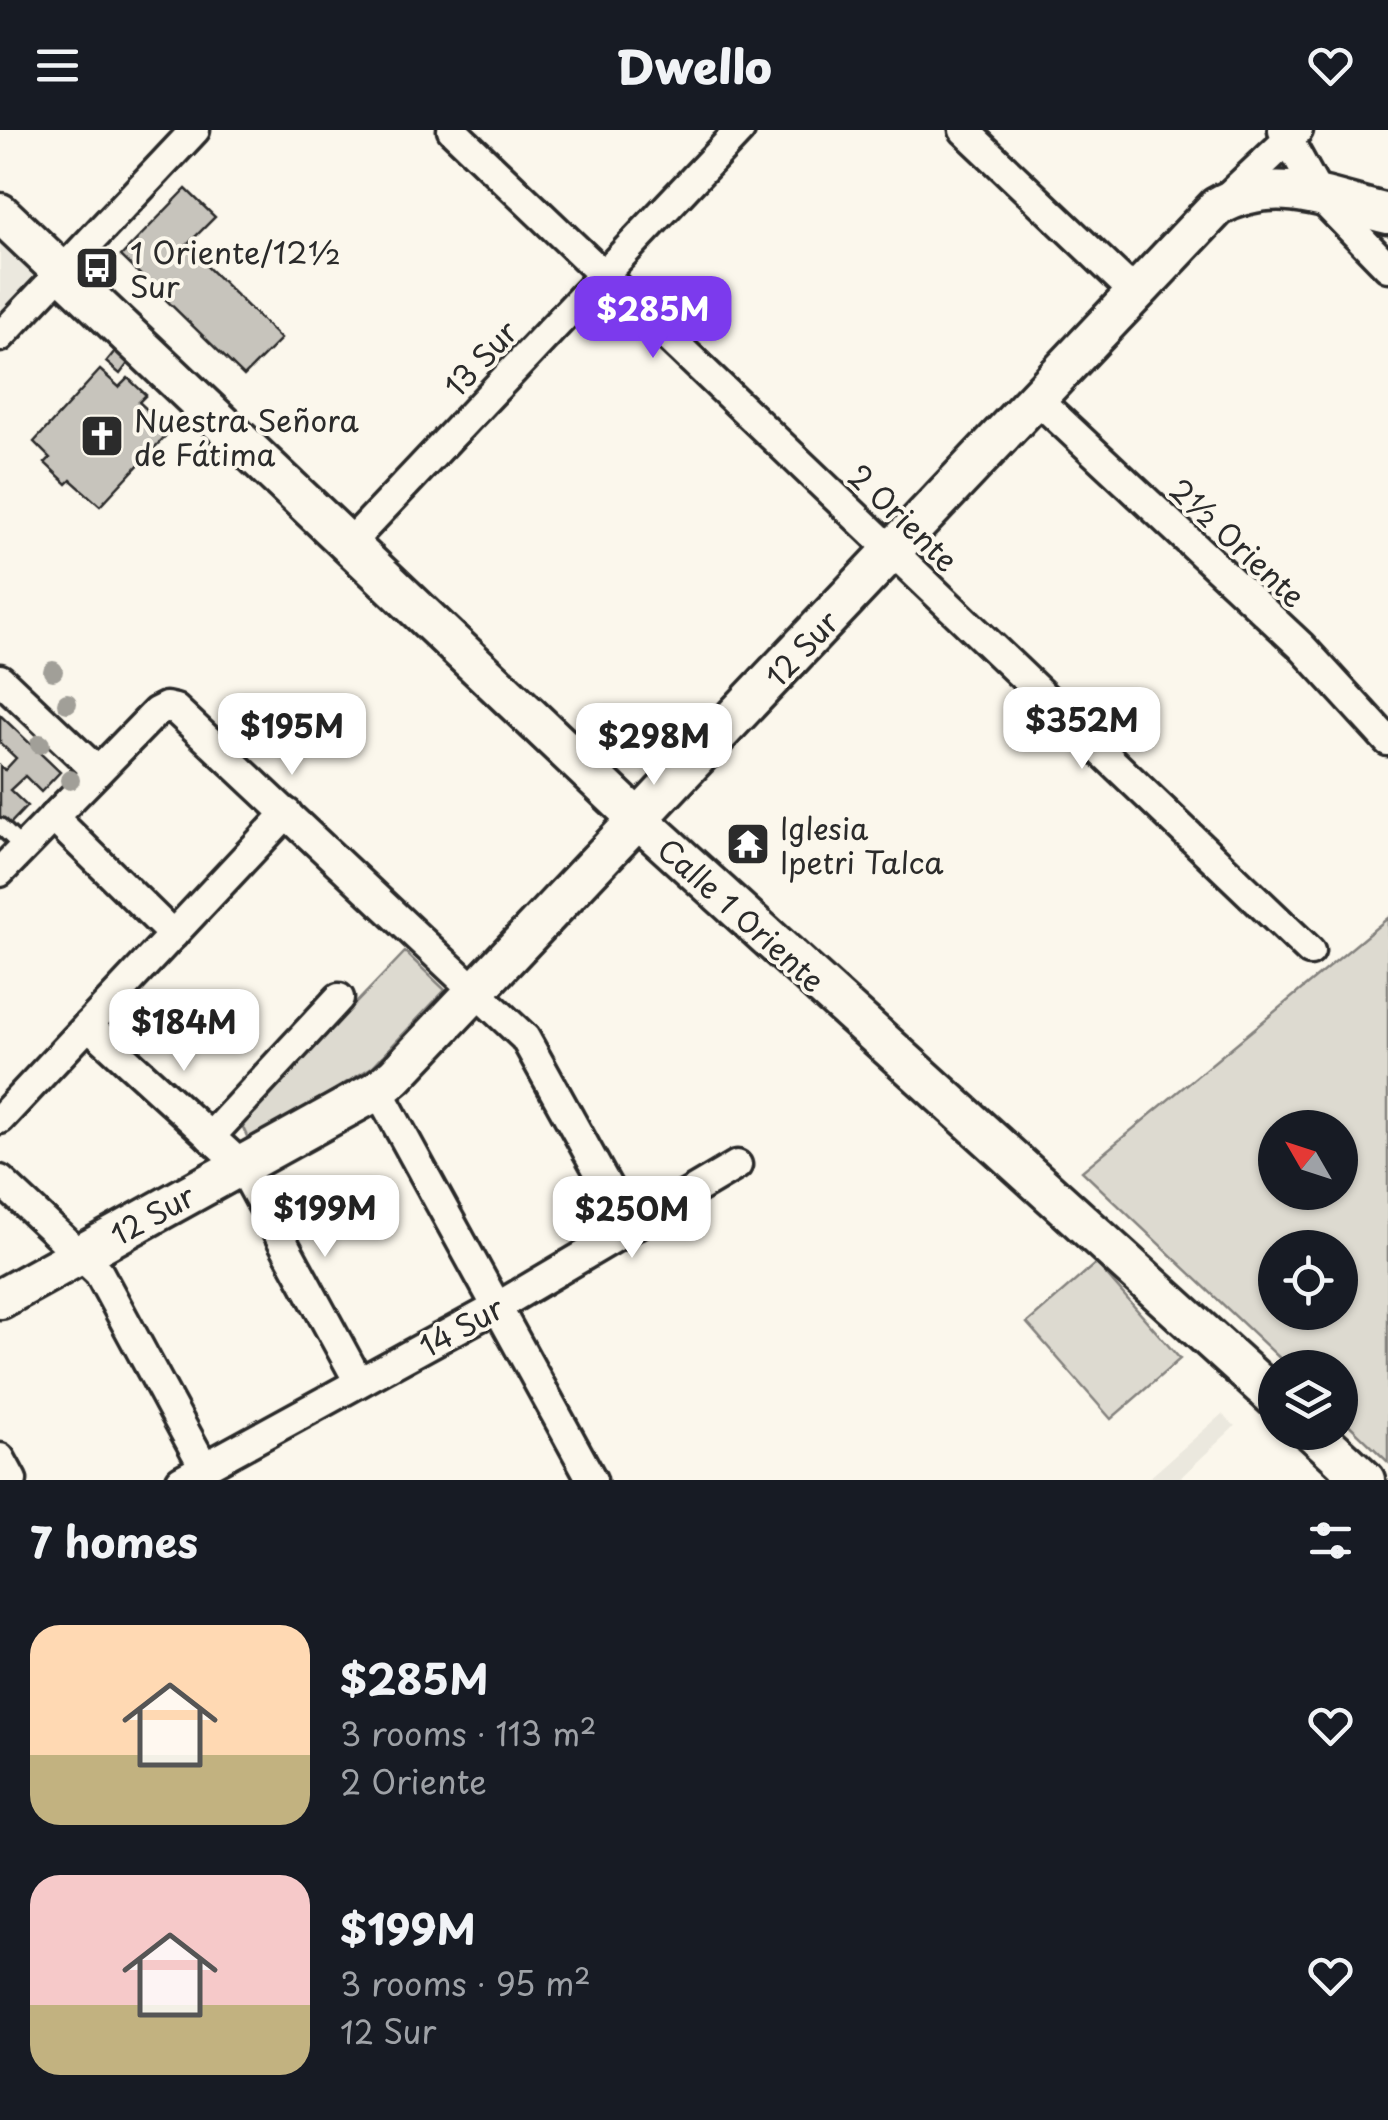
<!DOCTYPE html>
<html lang="en">
<head>
<meta charset="utf-8">
<style>
	:root { --surface:#171b24; --page:#20242c; --text:#f1f3f6; --muted:#9ea1a6; --accent:#7c3aed }
	body { margin:0; font-family:"Playpen Sans",sans-serif; background:var(--page); color:var(--text); height:100vh; display:flex; flex-direction:column; font-size:38px; white-space:nowrap }
	* { box-sizing:border-box; margin:0 }
	p { font-size:32px; color:var(--muted) }
	.icon { flex:none; width:55px; height:55px; fill:none; stroke:currentColor; stroke-width:2; stroke-linecap:round; stroke-linejoin:round }
	.map { position:relative; height:1350px; overflow:hidden }
	.sheet { display:flex; flex-direction:column; background:var(--surface); flex:1 }
	.sheet>* { flex:none }
	.needle { width:65px; rotate:309deg }
	.fabs { position:absolute; left:1258px; top:980px; display:grid; gap:20px }
	.fabs a { display:grid; place-items:center; width:100px; height:100px; border-radius:50%; background:var(--surface); box-shadow:0 2px 8px #0004; font-size:50px }
	.price { position:absolute; translate:-50% -85px; padding:0 22px; border-radius:20px; background:#fff; color:#222; font-size:32px; line-height:65px; filter:drop-shadow(0 2px 5px #0008) }
	.price::after { content:''; position:absolute; left:50%; top:60px; width:30px; height:22px; margin-left:-15px; background:inherit; clip-path:polygon(0 0,100% 0,50% 100%) }
	.price.active { background:var(--accent); color:#fff }
	ul { padding:0; list-style:none }
	li { display:flex; align-items:center; gap:30px; height:250px; padding:0 30px }
	li span { display:grid; place-items:center; flex:none; width:280px; height:200px; border-radius:30px; color:#555 }
	li>.icon { margin-inline-start:auto }
	span .icon { width:120px; height:120px; fill:#fffc; stroke-width:1 }
	li b { font-size:42px }
	h2 { display:flex; justify-content:space-between; align-items:center; height:120px; padding:0 30px; font-size:42px }
	header { display:flex; justify-content:space-between; align-items:center; height:130px; padding:0 30px; background:var(--surface); font-size:45px; font-weight:800 }
	.map>svg:first-child { display:block }
</style>
</head>
<body>
<header><svg class="icon" aria-label="menu" viewBox="0 0 24 24"><path d="M4 6h16M4 12h16M4 18h16"/></svg>Dwello<svg class="icon" aria-label="heart" viewBox="0 0 24 24"><path d="M12 20l-8-8c-3-5 5-10 8-4 3-6 11-1 8 4z"/></svg></header>
<div class="map">
<svg width="1388" height="1350" viewBox="0 0 1388 1350">
	<rect width="100%" height="100%" fill="#fbf7ec"/>
	<filter id="ink" filterUnits="userSpaceOnUse"><feTurbulence type="fractalNoise" baseFrequency=".01" numOctaves="2"/><feDisplacementMap in="SourceGraphic" scale="20" xChannelSelector="R" yChannelSelector="G"/><feConvolveMatrix kernelMatrix="1 2 1 2 8 2 1 2 1" color-interpolation-filters="sRGB"/></filter>
	<g filter="url(#ink)">
		<g fill="#ebe8de">
			<polygon points="0,110 38,144 0,185"/>
			<polygon points="1222,1284 1235,1296 1178,1350 1147,1350"/>
		</g>
		<g fill="#dddad0" stroke="#84827e" stroke-width="2.5" fill-rule="evenodd">
			<path d="M1388,788V1332L1340,1286V1238L1289,1237L1082,1041ZM1275,998H1340V1062H1275ZM1275,1118H1340V1182H1275Z"/>
			<polygon points="405,822 445,860 372,937 249,1011 241,993"/>
			<polygon points="1096,1133 1180,1229 1111,1289 1027,1193"/>
		</g>
		<g fill="#c7c4bc" stroke="#2b2b2b" stroke-width="2.5">
			<polygon points="186,59 215,87 186,116 281,209 244,246 121,126"/>
			<polygon points="115,221 129,232 120,244 106,232"/>
			<polygon points="100,240 119,257 128,248 146,265 139,272 170,301 100,376 71,350 67,354 45,333 50,328 34,312"/>
			<polygon points="0,585 60,642 41,662 25,646 10,660 27,676 6,698 0,693 0,636 5,640 16,628 0,613"/>
		</g>
		<g fill="none" stroke-linecap="round" stroke-linejoin="round">
			<defs>
				<polyline id="lane" points="0,696 23,718"/>
				<g id="street">
					<polyline points="452,0 1310,821"/>
					<polyline points="964,0 1135,163"/>
					<polyline points="1283,0 1320,67 1388,137"/>
					<polyline points="1223,71 1298,0"/>
					<polyline points="0,207 195,0"/>
					<polyline points="1036,268 1301,516 1388,611"/>
					<polyline points="350,413 740,0"/>
					<polyline points="0,549 97,641"/>
					<polyline points="53,687 173,805"/>
					<polyline points="0,742 156,582 166,577 175,579 525,908 630,1098"/>
					<polyline points="88,895 241,1035 359,1252"/>
					<polyline points="378,960 592,1350"/>
					<polyline points="0,989 287,683"/>
					<polyline points="210,1007 339,868"/>
					<polyline points="0,1050 99,1143 204,1337"/>
					<polyline points="0,1328 12,1350"/>
					<polyline points="181,1350 497,1177 737,1035"/>
				</g>
				<g id="secondary">
					<polyline points="0,83 639,690 1275,1268"/>
					<path d="M0,1169L378,960L395,946L1217,77C1275,43 1328,70 1388,84"/>
					<polyline points="1313,1302 1365,1350"/>
				</g>
			</defs>
			<use href="#lane" stroke="#2b2b2b" stroke-width="21"/>
			<use href="#street" stroke="#2b2b2b" stroke-width="35"/>
			<use href="#secondary" stroke="#2b2b2b" stroke-width="45"/>
			<use href="#lane" stroke="#fbf7ec" stroke-width="14"/>
			<use href="#street" stroke="#fbf7ec" stroke-width="28"/>
			<use href="#secondary" stroke="#fbf7ec" stroke-width="38"/>
		</g>
		<g fill="#a19f98">
			<circle cx="53" cy="541" r="10"/>
			<circle cx="67" cy="573" r="10"/>
			<circle cx="40" cy="614" r="10"/>
			<circle cx="70" cy="650" r="10"/>
		</g>
	</g>
	<defs>
		<symbol id="bus-square" viewBox="-11 -11 22 22"><rect x="-9" y="-9" width="18" height="18" rx="4" fill="#2b2b2b" stroke="#fbf7ec"/><path d="M-5-6H5V4H4V6H2V4H-2V6H-4V4H-5ZM-3.5-4V0h7V-4ZM-3.5 1.2v1.5H-2V1.2ZM2 1.2v1.5H3.5V1.2Z" fill="#fff"/></symbol>
		<symbol id="church-square" viewBox="-11 -11 22 22"><rect x="-9" y="-9" width="18" height="18" rx="4" fill="#2b2b2b" stroke="#fbf7ec"/><path d="M-1.2-6h2.4v3.5h3.3v2.4h-3.3V6h-2.4V-.1h-3.3v-2.4h3.3Z" fill="#fff"/></symbol>
		<symbol id="temple-square" viewBox="-11 -11 22 22"><rect x="-9" y="-9" width="18" height="18" rx="4" fill="#2b2b2b" stroke="#fbf7ec"/><path d="M0-6L5-2H3V0L6.5 2.5H4V6H1.5V3h-3V6H-4V2.5H-6.5L-3 0V-2H-5Z" fill="#fff"/></symbol>
	</defs>
	<g fill-rule="evenodd">
		<use href="#bus-square" x="72" y="113" width="50" height="50"/>
		<use href="#church-square" x="77" y="281" width="50" height="50"/>
		<use href="#temple-square" x="723" y="689" width="50" height="50"/>
	</g>
	<g text-anchor="middle" dominant-baseline="central" stroke-width="8" stroke-linejoin="round" paint-order="stroke">
		<g font-size="30" fill="#2b2b2b" stroke="#fbf7ec" text-anchor="start">
			<text x="130" y="121">1 Oriente/12½<tspan x="130" dy="34">Sur</tspan></text>
			<text x="134" y="289">Nuestra Señora<tspan x="134" dy="34">de Fátima</tspan></text>
			<text x="780" y="697">Iglesia<tspan x="780" dy="34">Ipetri Talca</tspan></text>
		</g>
		<g font-size="30" fill="#2b2b2b" stroke="#fbf7ec">
			<text transform="translate(480 228) rotate(-47)">13 Sur</text>
			<text transform="translate(904 387) rotate(44)">2 Oriente</text>
			<text transform="translate(1238 412) rotate(43)">2½ Oriente</text>
			<text transform="translate(801 518) rotate(-47)">12 Sur</text>
			<text transform="translate(742 784) rotate(42)">Calle 1 Oriente</text>
			<text transform="translate(152 1084) rotate(-29)">12 Sur</text>
			<text transform="translate(461 1196) rotate(-29)">14 Sur</text>
		</g>
	</g>
</svg>
<div class="fabs">
<a><svg class="needle" viewBox="-14 -14 28 28"><path d="M0-13l5 13h-10z" fill="#e53935"/><path d="M0 13l5-13h-10z" fill="#9ea1a6"/></svg></a>
<a><svg class="icon" aria-label="locate" viewBox="0 0 24 24"><circle cx="12" cy="12" r="6"/><path d="M12 2v4M12 18v4M2 12h4M18 12h4"/></svg></a>
<a><svg class="icon" aria-label="layers" viewBox="0 0 24 24"><path d="M12 4l9 5-9 5-9-5zM3 14l9 5 9-5"/></svg></a>
</div>
<b class="price active" style="left:653px;top:231px">$285M</b>
<b class="price" style="left:1082px;top:642px">$352M</b>
<b class="price" style="left:292px;top:648px">$195M</b>
<b class="price" style="left:654px;top:658px">$298M</b>
<b class="price" style="left:184px;top:944px">$184M</b>
<b class="price" style="left:325px;top:1130px">$199M</b>
<b class="price" style="left:632px;top:1131px">$250M</b>
</div>
<section class="sheet">
<h2>7 homes<svg class="icon" aria-label="filters" viewBox="0 0 24 24"><path d="M4 7h16M4 17h16"/><circle cx="9" cy="7" r="2"/><circle cx="15" cy="17" r="2"/></svg></h2>
<ul>
<li><span style="background:linear-gradient(#ffd9b3 65%,#c2b280 0)"><svg class="icon" aria-label="home" viewBox="0 0 24 24"><path d="M3 11l9-7 9 7M6 9v11h12V9"/></svg></span><div><b>$285M</b><p>3 rooms · 113 m²</p><p>2 Oriente</p></div><svg class="icon" aria-label="heart" viewBox="0 0 24 24"><path d="M12 20l-8-8c-3-5 5-10 8-4 3-6 11-1 8 4z"/></svg></li>
<li><span style="background:linear-gradient(#f6c9c9 65%,#c2b280 0)"><svg class="icon" aria-label="home" viewBox="0 0 24 24"><path d="M3 11l9-7 9 7M6 9v11h12V9"/></svg></span><div><b>$199M</b><p>3 rooms · 95 m²</p><p>12 Sur</p></div><svg class="icon" aria-label="heart" viewBox="0 0 24 24"><path d="M12 20l-8-8c-3-5 5-10 8-4 3-6 11-1 8 4z"/></svg></li>
</ul>
</section>
</body>
</html>
